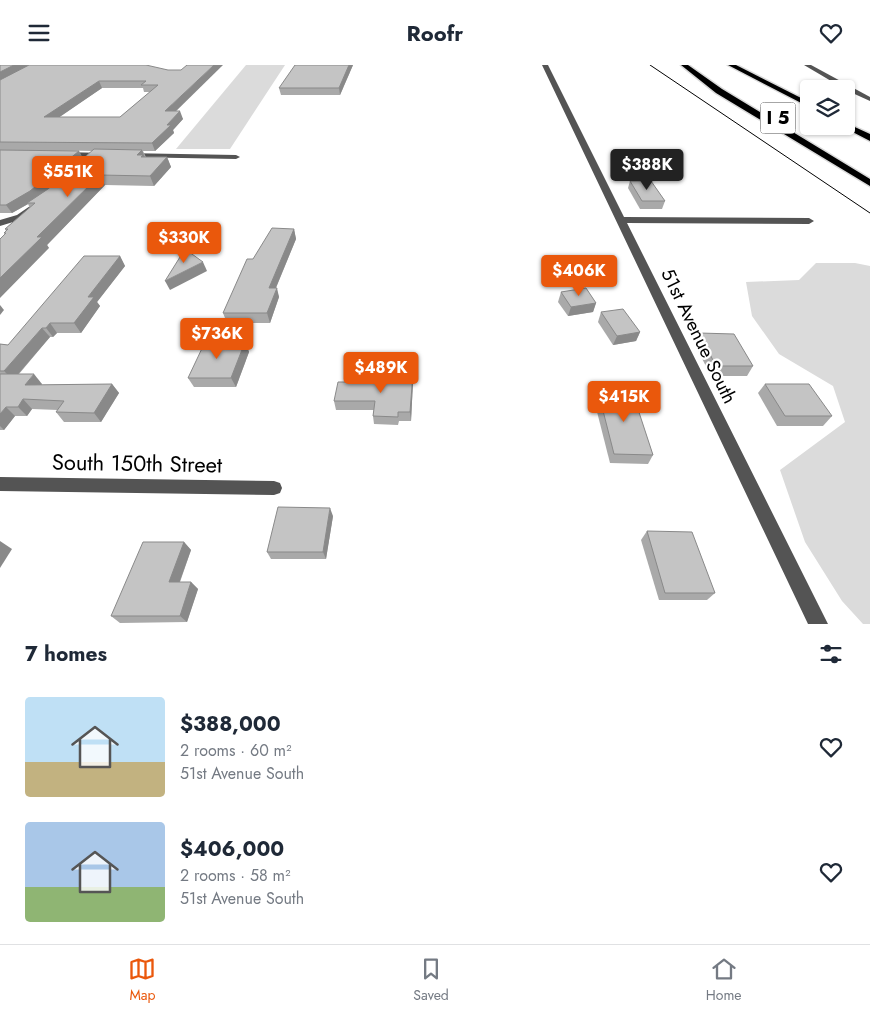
<!DOCTYPE html>
<html lang="en">
<head>
<meta charset="utf-8">
<style>
	:root { --surface:#fff; --page:#f2f2f3; --text:#1f2937; --muted:#747a83; --line:#e0e1e3; --accent:#ea580c }
	body { margin:0; font-family:Jost,sans-serif; background:var(--page); color:var(--text); height:100vh; display:flex; flex-direction:column; font-size:19px; white-space:nowrap }
	* { box-sizing:border-box; margin:0 }
	p { font-size:16px; color:var(--muted) }
	.icon { flex:none; width:28px; height:28px; fill:none; stroke:currentColor; stroke-width:2; stroke-linecap:round; stroke-linejoin:round }
	.map { position:relative; height:559px; overflow:hidden }
	.sheet { display:flex; flex-direction:column; background:var(--surface); flex:1 }
	.sheet>* { flex:none }
	.controls { position:absolute; left:800px; top:15px; display:grid; gap:10px }
	.controls a { display:grid; place-items:center; width:55px; height:55px; border-radius:5px; background:var(--surface); box-shadow:0 1px 4px #0004; font-size:25px }
	.price { position:absolute; translate:-50% -42px; padding:0 11px; border-radius:5px; background:var(--accent); color:#fff; font-size:16px; line-height:32px; filter:drop-shadow(0 1px 2px #0008) }
	.price::after { content:''; position:absolute; left:50%; top:30px; width:15px; height:11px; margin-left:-8px; background:inherit; clip-path:polygon(0 0,100% 0,50% 100%) }
	.price.selected { background:#222; color:#fff }
	ul { padding:0; list-style:none }
	li { display:flex; align-items:center; gap:15px; height:125px; padding:0 25px }
	li span { display:grid; place-items:center; flex:none; width:140px; height:100px; border-radius:5px; color:#555 }
	li>.icon { margin-inline-start:auto }
	span .icon { width:60px; height:60px; fill:#fffc; stroke-width:1 }
	li b { font-size:21px }
	h2 { display:flex; justify-content:space-between; align-items:center; height:60px; padding:0 25px; font-size:21px }
	header { display:flex; justify-content:space-between; align-items:center; height:65px; padding:0 25px; background:var(--surface); font-size:22px; font-weight:700 }
	.tab-bar { display:flex; justify-content:space-around; align-items:center; height:70px; border-top:1px solid var(--line); background:var(--surface); font-size:14px; color:var(--muted) }
	.tab-bar a { display:grid; justify-items:center; gap:2px }
	.tab-bar .selected { color:var(--accent) }
	.map>svg:first-child { display:block }
</style>
</head>
<body>
<header><svg class="icon" aria-label="menu" viewBox="0 0 24 24"><path d="M4 6h16M4 12h16M4 18h16"/></svg>Roofr<svg class="icon" aria-label="heart" viewBox="0 0 24 24"><path d="M12 20l-8-8c-3-5 5-10 8-4 3-6 11-1 8 4z"/></svg></header>
<div class="map">
<svg width="870" height="559" viewBox="0 0 870 559">
	<rect width="100%" height="100%" fill="#fff"/>
	<g fill="#dbdbdb">
		<polygon points="246,0 285,0 230,84 176,84"/>
		<polygon points="816,198 855,198 870,201 870,559 863,559 842,536 805,477 780,405 845,357 833,321 779,289 752,251 746,217 799,215"/>
	</g>
	<g fill="none" stroke-linecap="round" stroke-linejoin="round">
		<defs>
			<g id="highway">
				<polygon points="681,0 688,0 722,24 870,114 870,121 716,28"/>
				<polygon points="728,0 736,0 809,37 809,42"/>
				<polygon points="846,58 870,69 870,76 843,62 846,61"/>
			</g>
		</defs>
		<use href="#highway" stroke="#dbdbdb" stroke-width="3"/>
		<g fill="#545454" fill-rule="evenodd">
			<polygon points="542,0 548,0 624,152 809,153 814,156 809,159 627,158 828,559 808,559"/>
			<polygon points="804,0 811,0 870,32 870,36 848,26"/>
			<polygon points="62,87 105,88 109,90 105,92 65,91 62,91"/>
			<polygon points="124,88 236,90 240,92 236,94 127,92 123,90"/>
			<polygon points="33,139 38,142 23,154 0,161 0,155 17,150"/>
			<polygon points="0,412 274,416 280,418 282,423 280,428 274,430 0,426"/>
		</g>
		<use href="#highway" fill="#000" fill-rule="evenodd"/>
		<polyline stroke="#000" stroke-width="1" points="650,0 870,148"/>
	</g>
	<g fill="#a9a9a9" fill-rule="evenodd">
		<path d="M0,0H146L176,46L183,54L173,65L174,68L155,86H143L146,92H167L171,102L154,121L105,120L47,180L49,183L5,169L4,168L6,166L5,164L30,143L28,139L12,148H0ZM102,23H143L144,27H150L120,52H59ZM43,85L93,86L83,94L79,86Z"/>
		<polygon points="353,0 340,30 281,30 279,23"/>
		<polygon points="630,116 665,136 662,144 640,144 628,123"/>
		<polygon points="294,164 296,174 276,223 279,232 270,258 227,258 223,248 253,194"/>
		<polygon points="120,191 125,201 97,237 100,241 81,268 57,268 53,272 50,272 19,309 42,319 41,320 112,319 119,328 101,357 64,357 56,347 58,345 32,344 27,351 15,351 4,365 0,365 0,279 8,280"/>
		<polygon points="561,227 596,238 593,247 568,251 558,237"/>
		<polygon points="601,247 640,267 636,276 613,280 598,257"/>
		<polygon points="699,268 753,301 747,311 711,311 694,278"/>
		<polygon points="245,277 249,287 236,322 194,322 188,313"/>
		<polygon points="413,308 413,317 411,356 399,356 398,360 374,359 373,351 374,345 336,345 334,336"/>
		<polygon points="765,319 832,351 823,361 777,361 758,328"/>
		<polygon points="598,326 653,390 648,399 610,398 594,335"/>
		<polygon points="333,451 326,494 271,494 267,487"/>
		<polygon points="647,466 715,528 707,535 659,535 641,475"/>
		<polygon points="184,477 191,485 180,517 191,517 198,524 187,557 120,558 111,551"/>
	</g>
	<g fill="#898989">
		<polygon points="14,0 30,0 0,16 0,7"/>
		<polygon points="214,0 223,0 168,54 165,46"/>
		<polygon points="349,0 353,0 340,30 339,23"/>
		<polygon points="99,16 102,23 48,60 44,52"/>
		<polygon points="180,46 183,54 173,65 174,68 155,86 152,78 167,60"/>
		<polygon points="142,85 146,95 147,99 137,90"/>
		<polygon points="79,86 83,94 35,135 27,138 28,139 12,148 6,140"/>
		<polygon points="167,92 171,102 154,121 150,111"/>
		<polygon points="100,110 105,120 47,180 49,183 0,233 0,213 37,172"/>
		<polygon points="294,164 296,174 272,232 269,223"/>
		<polygon points="120,191 125,201 97,237 100,241 81,268 74,258 88,232"/>
		<polygon points="203,197 207,206 170,225 165,216"/>
		<polygon points="277,223 279,232 270,258 267,248"/>
		<polygon points="596,238 593,247 568,251 571,242"/>
		<polygon points="0,240 4,245 0,250"/>
		<polygon points="50,258 57,268 53,272 46,263"/>
		<polygon points="42,263 50,272 13,315 4,306"/>
		<polygon points="640,267 636,276 613,280 617,271"/>
		<polygon points="245,277 249,287 236,322 231,313"/>
		<polygon points="413,308 413,317 411,356 410,347"/>
		<polygon points="34,309 42,319 34,330 25,320"/>
		<polygon points="112,319 119,328 101,357 94,348"/>
		<polygon points="23,334 32,344 27,351 18,342"/>
		<polygon points="6,342 15,351 4,365 0,361 0,349"/>
		<polygon points="330,443 333,451 326,494 323,487"/>
		<polygon points="0,476 12,484 0,503"/>
		<polygon points="184,477 191,485 177,524 169,517"/>
		<polygon points="191,517 198,524 187,557 180,551"/>
	</g>
	<g fill="#c4c4c4" stroke="#898989" fill-rule="evenodd">
		<polygon points="0,0 14,0 0,7"/>
		<path d="M29,0H146L168,5H181L187,0H214L165,46H180L167,60H171L152,78L0,77V15ZM99,16H146L141,20H158L120,52H44Z"/>
		<polygon points="295,0 349,0 339,23 279,23"/>
		<polygon points="94,84 142,85 137,90 143,90 141,92 167,92 150,111 100,110 37,172 42,172 0,213 0,174 6,168 4,168 8,164 5,164 35,138 27,138 48,124"/>
		<polygon points="0,85 79,86 30,126 6,140 0,140"/>
		<polygon points="630,116 651,116 665,136 642,136"/>
		<polygon points="272,163 294,164 269,223 277,223 267,248 223,248 247,194 253,194"/>
		<polygon points="185,184 203,197 165,216"/>
		<polygon points="84,191 120,191 88,232 94,232 74,258 50,258 46,263 42,263 4,306 0,306 0,279 8,280"/>
		<polygon points="586,223 596,238 571,242 561,227"/>
		<polygon points="623,244 640,267 617,271 601,247"/>
		<polygon points="699,268 734,269 753,301 716,301"/>
		<polygon points="205,277 245,277 231,313 188,313"/>
		<polygon points="388,307 413,308 410,347 398,347 398,352 373,351 375,336 334,336 338,317 387,317"/>
		<polygon points="0,309 34,309 25,320 112,319 94,348 56,347 64,336 23,334 18,342 6,342 0,349"/>
		<polygon points="765,319 809,319 832,351 785,351"/>
		<polygon points="598,326 632,326 653,390 614,389"/>
		<polygon points="278,442 330,443 323,487 267,487"/>
		<polygon points="647,466 692,467 715,528 665,528"/>
		<polygon points="143,477 184,477 169,517 191,517 180,551 111,551"/>
	</g>
	<g text-anchor="middle" dominant-baseline="central" stroke-width="4.5" stroke-linejoin="round" paint-order="stroke">
		<rect fill="#fff" stroke="#4c4c4c" stroke-width="1" x="760.5" y="37.5" width="35" height="31" rx="4"/>
		<g font-size="18" font-weight="bold" fill="#000">
			<text x="778" y="53">I 5</text>
		</g>
		<g font-size="19" fill="#000" stroke="#fff">
			<text transform="translate(699 271) rotate(64)">51st Avenue South</text>
		</g>
		<g font-size="22" fill="#000" stroke="#fff">
			<text transform="translate(137 398) rotate(1)">South 150th Street</text>
		</g>
	</g>
</svg>
<div class="controls">
<a><svg class="icon" aria-label="layers" viewBox="0 0 24 24"><path d="M12 4l9 5-9 5-9-5zM3 14l9 5 9-5"/></svg></a>
</div>
<b class="price selected" style="left:647px;top:126px">$388K</b>
<b class="price" style="left:68px;top:133px">$551K</b>
<b class="price" style="left:184px;top:199px">$330K</b>
<b class="price" style="left:579px;top:232px">$406K</b>
<b class="price" style="left:217px;top:295px">$736K</b>
<b class="price" style="left:381px;top:329px">$489K</b>
<b class="price" style="left:624px;top:358px">$415K</b>
</div>
<section class="sheet">
<h2>7 homes<svg class="icon" aria-label="filters" viewBox="0 0 24 24"><path d="M4 7h16M4 17h16"/><circle cx="9" cy="7" r="2"/><circle cx="15" cy="17" r="2"/></svg></h2>
<ul>
<li><span style="background:linear-gradient(#bfe0f5 65%,#c2b280 0)"><svg class="icon" aria-label="home" viewBox="0 0 24 24"><path d="M3 11l9-7 9 7M6 9v11h12V9"/></svg></span><div><b>$388,000</b><p>2 rooms · 60 m²</p><p>51st Avenue South</p></div><svg class="icon" aria-label="heart" viewBox="0 0 24 24"><path d="M12 20l-8-8c-3-5 5-10 8-4 3-6 11-1 8 4z"/></svg></li>
<li><span style="background:linear-gradient(#a9c7e8 65%,#8fb573 0)"><svg class="icon" aria-label="home" viewBox="0 0 24 24"><path d="M3 11l9-7 9 7M6 9v11h12V9"/></svg></span><div><b>$406,000</b><p>2 rooms · 58 m²</p><p>51st Avenue South</p></div><svg class="icon" aria-label="heart" viewBox="0 0 24 24"><path d="M12 20l-8-8c-3-5 5-10 8-4 3-6 11-1 8 4z"/></svg></li>
</ul>
</section>
<nav class="tab-bar">
<a class="selected"><svg class="icon" aria-label="map" viewBox="0 0 24 24"><path d="M3 6l6-2 6 2 6-2v14l-6 2-6-2-6 2zM9 4v14M15 6v14"/></svg>Map</a>
<a><svg class="icon" aria-label="saved" viewBox="0 0 24 24"><path d="M7 4h10v16l-5-4-5 4z"/></svg>Saved</a>
<a><svg class="icon" aria-label="home" viewBox="0 0 24 24"><path d="M3 11l9-7 9 7M6 9v11h12V9"/></svg>Home</a>
</nav>
</body>
</html>
